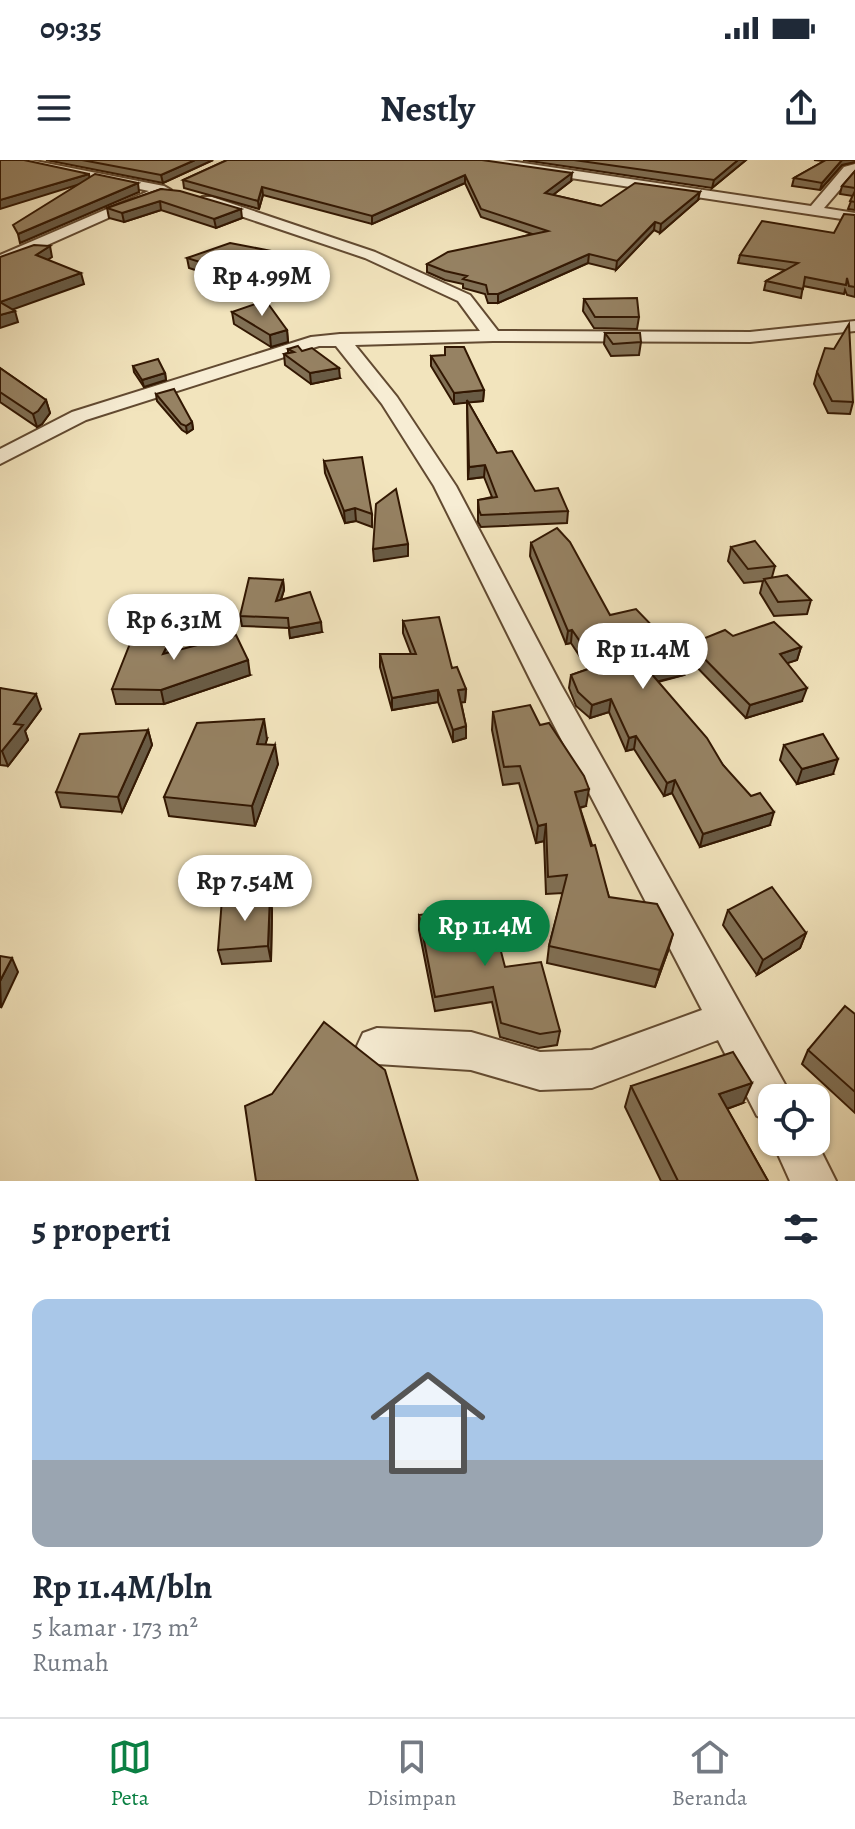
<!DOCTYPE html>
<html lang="id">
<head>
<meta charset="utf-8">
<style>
	:root { --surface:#fff; --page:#f2f2f3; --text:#1f2937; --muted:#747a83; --line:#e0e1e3; --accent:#0b8043 }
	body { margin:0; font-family:Alegreya,serif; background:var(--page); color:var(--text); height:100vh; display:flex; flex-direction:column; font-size:30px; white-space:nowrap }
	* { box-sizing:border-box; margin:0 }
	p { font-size:26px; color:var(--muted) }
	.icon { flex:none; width:44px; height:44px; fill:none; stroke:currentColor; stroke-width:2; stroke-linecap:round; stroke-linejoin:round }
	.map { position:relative; height:1021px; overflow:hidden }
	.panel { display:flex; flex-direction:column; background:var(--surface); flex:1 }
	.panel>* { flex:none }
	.tools { position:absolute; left:758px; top:924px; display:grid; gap:16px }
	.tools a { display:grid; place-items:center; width:72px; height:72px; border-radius:16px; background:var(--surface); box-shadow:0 2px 6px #0004; font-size:40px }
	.price { position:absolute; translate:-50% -68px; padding:0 18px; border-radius:28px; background:#fff; color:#222; font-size:26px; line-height:52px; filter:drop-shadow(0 2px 4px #0008) }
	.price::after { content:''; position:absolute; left:50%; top:48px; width:24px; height:18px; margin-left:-12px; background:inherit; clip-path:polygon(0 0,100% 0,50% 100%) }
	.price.current { background:var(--accent); color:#fff }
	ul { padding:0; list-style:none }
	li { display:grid; align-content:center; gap:16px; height:424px; padding:0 32px }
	li span { display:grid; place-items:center; height:248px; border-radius:16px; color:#555 }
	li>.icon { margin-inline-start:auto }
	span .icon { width:144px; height:144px; fill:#fffc; stroke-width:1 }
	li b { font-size:34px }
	h2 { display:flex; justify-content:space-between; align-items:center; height:96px; padding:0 32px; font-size:34px }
	.status { display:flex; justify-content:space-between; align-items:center; height:56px; padding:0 40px; background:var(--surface); direction:ltr }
	.status svg { height:22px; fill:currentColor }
	header { display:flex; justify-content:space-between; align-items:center; height:104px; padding:0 32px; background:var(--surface); font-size:36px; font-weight:600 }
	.tab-bar { display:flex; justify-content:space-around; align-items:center; height:112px; border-top:2px solid var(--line); background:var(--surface); font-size:22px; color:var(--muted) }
	.tab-bar a { display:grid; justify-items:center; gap:4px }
	.tab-bar .current { color:var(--accent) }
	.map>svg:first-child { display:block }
</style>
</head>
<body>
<div class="status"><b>09:35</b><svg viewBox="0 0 49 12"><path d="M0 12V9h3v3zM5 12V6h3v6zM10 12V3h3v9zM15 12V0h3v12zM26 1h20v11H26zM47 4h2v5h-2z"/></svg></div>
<header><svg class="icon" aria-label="menu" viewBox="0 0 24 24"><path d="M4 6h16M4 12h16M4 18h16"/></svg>Nestly<svg class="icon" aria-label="share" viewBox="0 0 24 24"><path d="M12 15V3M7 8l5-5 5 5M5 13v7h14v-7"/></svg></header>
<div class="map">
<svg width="855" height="1021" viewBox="0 0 855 1021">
	<rect width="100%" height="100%" fill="#f2e4bd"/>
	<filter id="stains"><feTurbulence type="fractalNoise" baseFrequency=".0025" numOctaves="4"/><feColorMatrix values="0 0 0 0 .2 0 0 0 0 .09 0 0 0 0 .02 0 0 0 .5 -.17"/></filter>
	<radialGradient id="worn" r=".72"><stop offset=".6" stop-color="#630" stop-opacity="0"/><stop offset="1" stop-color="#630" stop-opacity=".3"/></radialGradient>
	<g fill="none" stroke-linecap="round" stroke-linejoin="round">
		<defs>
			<g id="street">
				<polygon points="5,0 30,0 164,26 171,30 0,106 0,95 149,31"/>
				<polygon points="473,0 503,0 811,46 844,7 855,4 855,12 824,48 855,53 855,61 479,4"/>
				<polygon points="202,37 212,37 375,92 470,135 498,171 750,172 855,161 855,171 750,182 493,181 355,185 397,237 456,326 561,525 787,928 791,938 772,938 772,962 757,956 718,880 592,928 540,930 471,910 377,904 363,899 357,886 363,873 377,868 471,872 540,892 592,890 702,850 533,525 434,326 382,244 336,186 319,186 86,260 0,304 0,289 72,252 311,177 340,174 480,171 458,141 365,98 202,43"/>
				<polygon points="772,981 816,981 836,1021 790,1021"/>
			</g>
		</defs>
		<use href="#street" stroke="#624a31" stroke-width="4"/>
		<use href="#street" fill="#f7edd4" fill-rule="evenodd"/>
	</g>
	<g fill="#817055" stroke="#321702" stroke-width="2">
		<polygon points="46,0 213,0 163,23"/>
		<polygon points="227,0 571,21 553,35 601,46 698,40 660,73 654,70 616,110 588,103 498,143 488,143 485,134 463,128 463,124 445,120 427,112 427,104 532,74 481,57 465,23 372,64 263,35 259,49 184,28 183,20"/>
		<polygon points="523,0 746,0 712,28"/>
		<polygon points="814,0 855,0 855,2 842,5 820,30 792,26 794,18 824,1"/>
		<polygon points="855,11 855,50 848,49 853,36 840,34 842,26"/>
		<polygon points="161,29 242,58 216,68 161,50 124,62 109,58 107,48"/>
		<polygon points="855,55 855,137 847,135 845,130 844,134 803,126 801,138 764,130 766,121 785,110 738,103 740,95 834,73"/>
		<polygon points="282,93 283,103 237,124 189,108 187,98"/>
		<polygon points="584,139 639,157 637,169 594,168 583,151"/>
		<polygon points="232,152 287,170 288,182 271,187 234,164"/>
		<polygon points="605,173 641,182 639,195 611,196 604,184"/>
		<polygon points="288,189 302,191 340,218 311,224 285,205 284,194 288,193"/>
		<polygon points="431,196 484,230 483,241 468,242 497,293 535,331 568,351 567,363 481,367 478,362 478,340 492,337 484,317 468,319 467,242 454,244 431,206"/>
		<polygon points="133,206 165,213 166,220 144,227 134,212"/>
		<polygon points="0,208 46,240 50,253 42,264 37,267 0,242"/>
		<polygon points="817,212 853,242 850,254 828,253 814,224"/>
		<polygon points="156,234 192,262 193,269 187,273 182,270 157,241"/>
		<polygon points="324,301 372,354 372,367 356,361 345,363 325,313"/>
		<polygon points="531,383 610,455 684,515 658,522 770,665 700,687 672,633 664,636 634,589 626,591 609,552 590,558 576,546 569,528 571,515 588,509 571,483 566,484 530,396"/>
		<polygon points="731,387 775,406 772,417 811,440 807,454 774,456 760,433 763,421 744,423 728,401"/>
		<polygon points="283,420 284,430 281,440 322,472 290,478 289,468 242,466 240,456"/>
		<polygon points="403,461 452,508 466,529 465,542 461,542 466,566 466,578 453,582 438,542 392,550 380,507 380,494 411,494 403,473"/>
		<polygon points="733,476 801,487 797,500 787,503 802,541 746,558 687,497 690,484"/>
		<polygon points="176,490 175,491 250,515 164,544 116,544 112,529"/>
		<polygon points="0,528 41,549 25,571 28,580 8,606 0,605"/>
		<polygon points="493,552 540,565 586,646 580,648 609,737 668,791 655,827 547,803 549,786 563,733 546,734 544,681 536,683 519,623 503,625 492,570"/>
		<polygon points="148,570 152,585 122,652 61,647 56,632"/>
		<polygon points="267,579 265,584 278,604 255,666 169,656 164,637"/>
		<polygon points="784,585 833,614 797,624 780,600"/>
		<polygon points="270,735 272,750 271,801 222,804 218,790"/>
		<polygon points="728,750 806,773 800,788 757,815 723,765"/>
		<polygon points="419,755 505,807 560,871 557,885 538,888 500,877 492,842 435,851 419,770"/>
		<polygon points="855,854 855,953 802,904 808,890"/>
		<polygon points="631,926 743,943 727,949 768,1021 661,1021 625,947"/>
	</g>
	<g fill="#695b45" stroke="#321702" stroke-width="2">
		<polygon points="195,0 213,0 163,23 161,15"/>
		<polygon points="738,0 746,0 712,28 714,20"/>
		<polygon points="842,0 855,0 855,2 842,5 820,30 822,23"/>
		<polygon points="572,13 571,21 545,41 545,33"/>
		<polygon points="89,14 90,21 0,49 0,40"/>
		<polygon points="465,15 465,23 372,64 372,56"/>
		<polygon points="138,23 139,32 20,83 18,74"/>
		<polygon points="262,27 263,35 259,49 258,41"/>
		<polygon points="700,32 698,40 660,73 661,64"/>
		<polygon points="160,41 161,50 124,62 122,53"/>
		<polygon points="241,49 242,58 216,68 214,59"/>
		<polygon points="655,62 654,70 616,110 617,101"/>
		<polygon points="50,86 52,97 38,106 36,95"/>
		<polygon points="282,93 283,103 237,124 235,113"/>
		<polygon points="589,94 588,103 498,143 498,134"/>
		<polygon points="81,113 84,124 3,153 0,142"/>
		<polygon points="15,151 18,162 0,168 0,155"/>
		<polygon points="287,170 288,182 271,187 270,175"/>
		<polygon points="339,208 340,218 311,224 310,213"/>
		<polygon points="165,213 166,220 144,227 142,220"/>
		<polygon points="484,230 483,241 454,244 454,233"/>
		<polygon points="46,240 50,253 42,264 37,267 33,254"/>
		<polygon points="192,262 193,269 187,273 186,266"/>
		<polygon points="485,305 484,317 468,319 469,307"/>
		<polygon points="355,348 356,361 345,363 344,351"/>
		<polygon points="408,384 408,396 374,401 373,389"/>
		<polygon points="283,420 284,430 277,451 276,441"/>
		<polygon points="321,462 322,472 290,478 289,468"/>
		<polygon points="572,470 571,483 566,484 568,471"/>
		<polygon points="172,476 176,490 166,509 163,494"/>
		<polygon points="801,487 797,500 776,507 780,494"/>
		<polygon points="248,500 250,515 164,544 161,530"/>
		<polygon points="687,502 684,515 647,524 649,511"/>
		<polygon points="807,528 802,541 746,558 750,545"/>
		<polygon points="466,529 465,542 457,543 458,530"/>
		<polygon points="438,530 438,542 392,550 392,538"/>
		<polygon points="36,534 41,549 25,571 28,580 8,606 2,591 14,564"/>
		<polygon points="611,539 609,552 590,558 592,545"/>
		<polygon points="264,559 267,579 260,604 257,584"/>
		<polygon points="466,566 466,578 453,582 453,570"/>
		<polygon points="148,570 152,585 122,652 118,637"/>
		<polygon points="636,576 634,589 626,591 629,578"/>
		<polygon points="275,585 278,604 255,666 252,646"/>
		<polygon points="838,599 833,614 797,624 802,609"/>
		<polygon points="675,620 672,633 664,636 667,623"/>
		<polygon points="589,629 586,646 573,649 575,632"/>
		<polygon points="774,652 770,665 700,687 703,674"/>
		<polygon points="546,664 544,681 536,683 538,666"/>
		<polygon points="270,735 272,750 271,801 268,786"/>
		<polygon points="806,773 800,788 757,815 763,800"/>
		<polygon points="673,774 668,791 655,827 660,810"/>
		<polygon points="12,798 18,812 1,848 0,821"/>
		<polygon points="752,923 743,943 712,954 719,934"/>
	</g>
	<g fill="#968263" stroke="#321702" stroke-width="2">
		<polygon points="0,0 24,0 89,14 0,40"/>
		<polygon points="82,0 195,0 161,15"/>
		<polygon points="227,0 482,0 572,13 545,33 601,46 635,23 700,32 661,64 655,62 617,101 589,94 498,134 488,134 486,125 463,119 467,116 445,111 427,104 448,92 548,71 481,49 465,15 372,56 262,27 258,41 183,20"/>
		<polygon points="574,0 738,0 714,20"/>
		<polygon points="826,0 842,0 822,23 794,18"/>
		<polygon points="855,11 855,28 842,26"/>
		<polygon points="95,14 138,23 18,74 13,65"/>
		<polygon points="161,29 180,31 241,49 214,59 160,41 122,53 107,48"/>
		<polygon points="855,31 855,42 850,41"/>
		<polygon points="844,54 855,55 855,127 849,126 847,118 846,125 805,117 803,129 766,121 798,103 740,95 762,61 834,73"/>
		<polygon points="230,83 282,93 235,113 187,98"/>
		<polygon points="34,85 50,86 36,95 81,113 0,142 0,97"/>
		<polygon points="637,138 639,157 595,157 584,139"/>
		<polygon points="0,142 15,151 0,155"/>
		<polygon points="261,142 269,145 287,170 270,175 232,152"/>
		<polygon points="849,164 853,242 832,241 817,212 825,188 834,189"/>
		<polygon points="605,173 640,173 641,182 613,184"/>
		<polygon points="298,186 302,191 312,188 339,208 310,213 284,194 294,192 288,189"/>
		<polygon points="445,187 464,187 484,230 454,233 431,196 445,195"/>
		<polygon points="158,199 165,213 142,220 133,206"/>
		<polygon points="0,208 46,240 38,251 33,254 0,232"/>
		<polygon points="174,229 192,262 186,266 181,264 156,234"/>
		<polygon points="467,240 497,293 512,291 535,331 558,328 568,351 481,355 479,350 478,340 497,337 485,305 469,307"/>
		<polygon points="362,297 372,354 355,348 344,351 324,301"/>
		<polygon points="396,329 408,384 373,389 376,344"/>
		<polygon points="557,368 570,382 610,455 636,449 687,502 649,511 707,578 723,605 751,636 760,633 774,652 703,674 675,620 667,623 636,576 629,578 611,539 592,545 578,532 571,515 597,506 572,470 568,471 531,383"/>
		<polygon points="755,381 775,406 748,409 731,387"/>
		<polygon points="787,415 811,440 778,442 764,419"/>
		<polygon points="249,418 283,420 276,441 310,432 321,462 289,468 288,458 240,456"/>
		<polygon points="439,457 452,508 457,507 466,529 458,530 466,566 453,570 438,530 392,538 380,494 416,494 403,461"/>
		<polygon points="774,462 801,487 780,494 807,528 750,545 690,484 725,470 733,476"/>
		<polygon points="236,475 248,500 161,530 112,529 133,476 172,476 163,494"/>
		<polygon points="0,528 36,534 14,564 23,565 2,591 0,591"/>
		<polygon points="530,545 540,565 549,563 584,616 589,629 575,632 591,686 595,685 609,737 657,744 673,774 660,810 549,786 567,715 548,717 546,664 538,666 520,606 504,607 493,552"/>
		<polygon points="264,559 257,584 275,585 252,646 164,637 197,563"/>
		<polygon points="148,570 118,637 56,632 80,574"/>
		<polygon points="823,574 838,599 802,609 784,585"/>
		<polygon points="772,727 806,773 763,800 728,750"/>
		<polygon points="270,735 268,786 218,790 222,739"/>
		<polygon points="489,745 505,807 541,802 560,871 540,874 501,863 493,827 435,837 419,755"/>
		<polygon points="0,796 12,798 0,821"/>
		<polygon points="845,846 855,854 855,932 808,890"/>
		<polygon points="324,862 385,910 418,1021 256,1021 245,946 272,934"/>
		<polygon points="733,892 752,923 719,934 768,1021 678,1021 631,926"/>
	</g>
	<rect width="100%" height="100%" filter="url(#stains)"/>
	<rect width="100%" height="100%" fill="url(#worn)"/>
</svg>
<div class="tools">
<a><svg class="icon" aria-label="locate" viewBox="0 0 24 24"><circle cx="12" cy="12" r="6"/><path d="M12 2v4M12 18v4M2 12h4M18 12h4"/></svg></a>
</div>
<b class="price" style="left:262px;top:158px">Rp 4.99M</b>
<b class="price" style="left:174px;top:502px">Rp 6.31M</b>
<b class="price" style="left:643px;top:531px">Rp 11.4M</b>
<b class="price" style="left:245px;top:763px">Rp 7.54M</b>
<b class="price current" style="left:485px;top:808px">Rp 11.4M</b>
</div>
<section class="panel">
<h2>5 properti<svg class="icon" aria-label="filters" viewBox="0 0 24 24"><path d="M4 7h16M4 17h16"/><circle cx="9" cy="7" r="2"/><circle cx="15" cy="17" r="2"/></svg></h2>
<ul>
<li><span style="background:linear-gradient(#a9c7e8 65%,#9aa5b1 0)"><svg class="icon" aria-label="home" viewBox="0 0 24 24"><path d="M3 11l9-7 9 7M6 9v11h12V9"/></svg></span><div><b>Rp 11.4M/bln</b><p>5 kamar · 173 m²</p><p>Rumah</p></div></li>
</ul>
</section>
<nav class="tab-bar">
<a class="current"><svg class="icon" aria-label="map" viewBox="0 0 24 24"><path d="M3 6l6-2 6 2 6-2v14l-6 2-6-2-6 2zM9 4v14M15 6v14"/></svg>Peta</a>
<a><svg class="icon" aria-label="saved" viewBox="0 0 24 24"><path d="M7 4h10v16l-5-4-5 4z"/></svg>Disimpan</a>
<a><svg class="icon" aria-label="home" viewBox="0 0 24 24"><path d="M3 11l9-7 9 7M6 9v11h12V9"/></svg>Beranda</a>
</nav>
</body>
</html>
